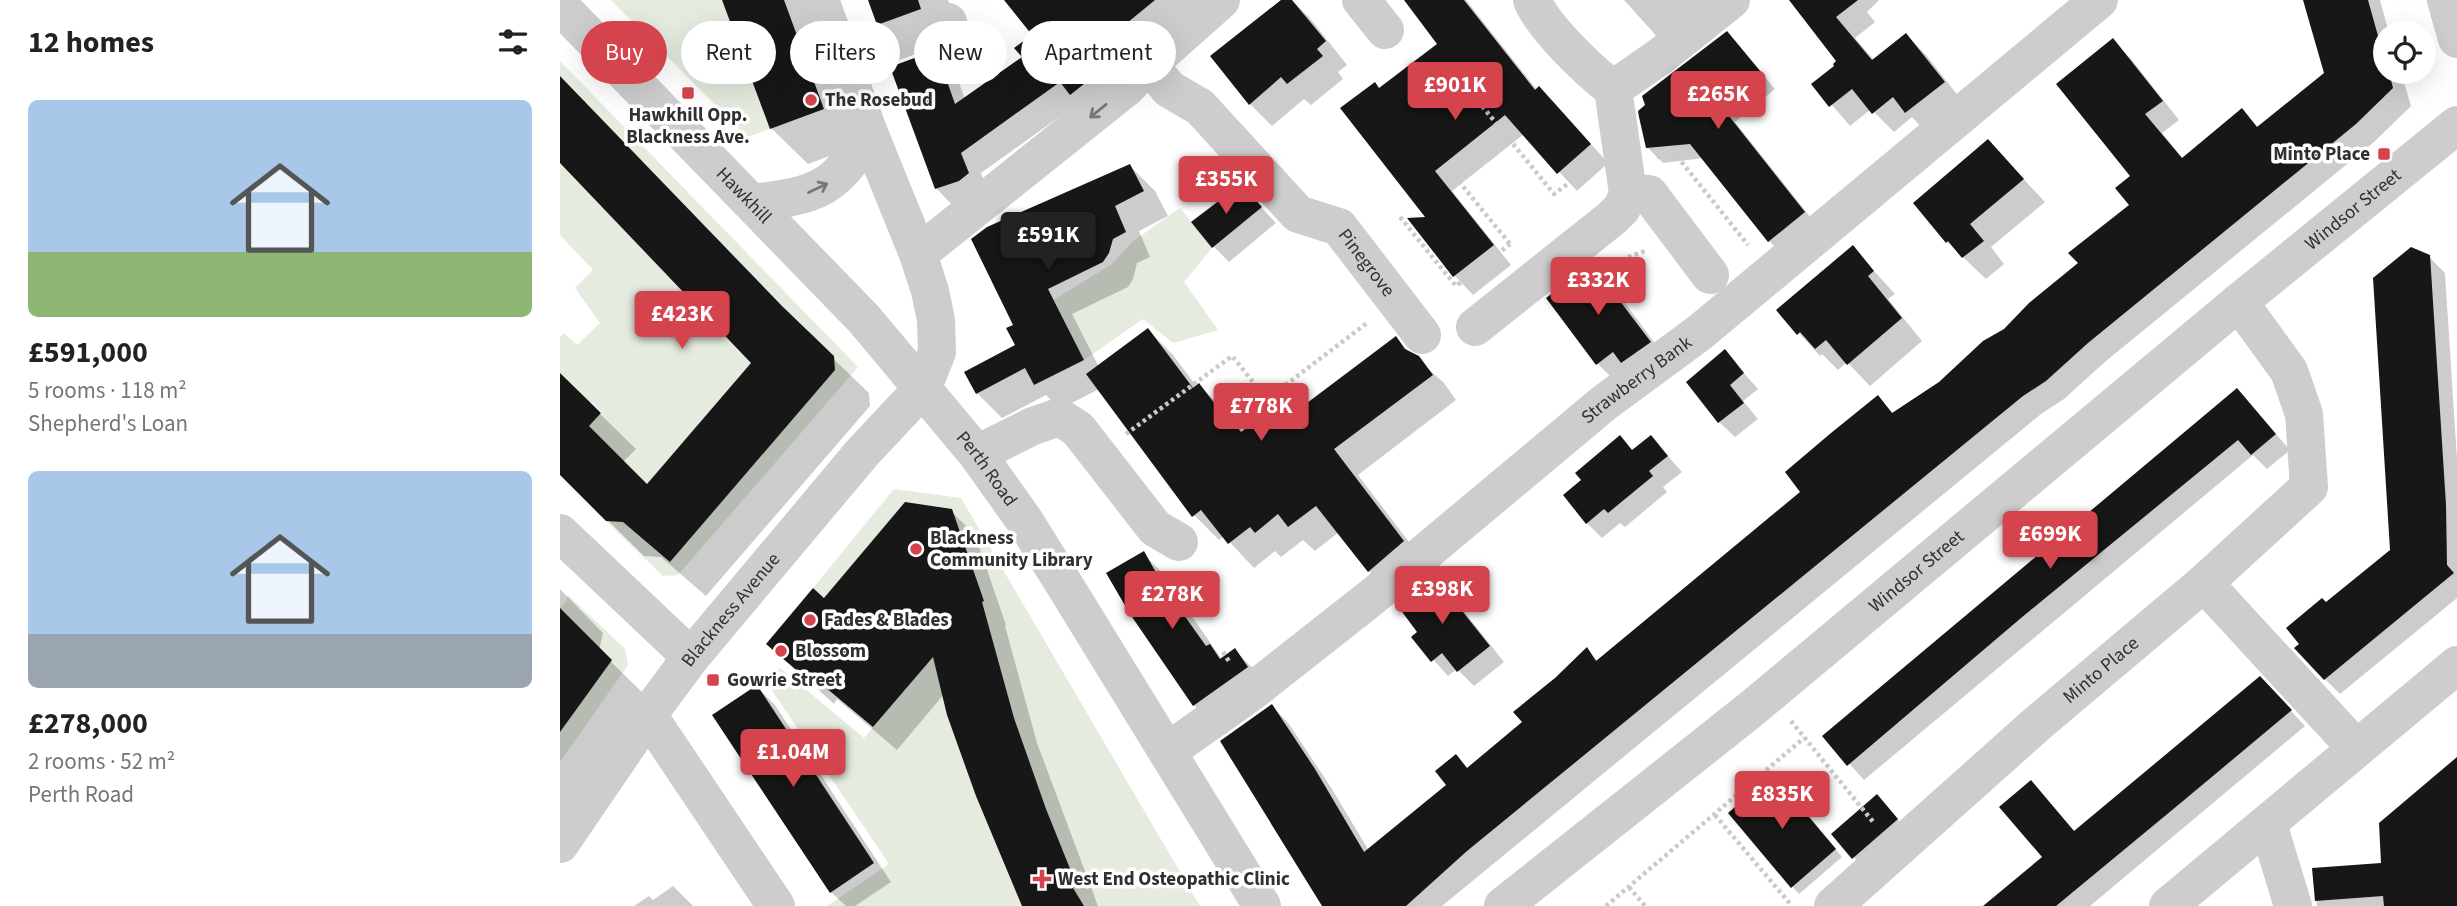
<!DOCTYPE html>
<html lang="en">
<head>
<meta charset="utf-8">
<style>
	:root { --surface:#fff; --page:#f6f6f6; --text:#222; --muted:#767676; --accent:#d5434c }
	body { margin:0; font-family:"Source Sans 3",sans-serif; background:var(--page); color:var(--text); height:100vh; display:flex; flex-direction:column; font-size:26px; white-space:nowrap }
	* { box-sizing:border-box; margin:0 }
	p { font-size:23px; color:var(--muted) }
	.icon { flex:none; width:38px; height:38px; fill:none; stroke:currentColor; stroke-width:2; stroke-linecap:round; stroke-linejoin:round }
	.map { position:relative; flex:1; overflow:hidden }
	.side { display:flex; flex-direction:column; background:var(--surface); width:560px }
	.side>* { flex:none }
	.top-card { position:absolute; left:21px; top:21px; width:665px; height:63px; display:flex; gap:14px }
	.tools { position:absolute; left:1813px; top:21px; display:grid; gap:14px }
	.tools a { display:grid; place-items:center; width:63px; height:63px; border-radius:50%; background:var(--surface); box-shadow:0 7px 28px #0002; font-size:35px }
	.price { position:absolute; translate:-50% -60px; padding:0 16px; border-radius:7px; background:var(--accent); color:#fff; font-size:23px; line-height:46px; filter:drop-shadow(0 2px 4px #0008) }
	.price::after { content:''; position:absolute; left:50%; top:42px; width:21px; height:16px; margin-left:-10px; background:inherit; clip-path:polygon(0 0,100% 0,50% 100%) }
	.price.selected { background:#222; color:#fff }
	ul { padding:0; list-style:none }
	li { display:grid; align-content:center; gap:14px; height:371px; padding:0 28px }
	li span { display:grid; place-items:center; height:217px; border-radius:10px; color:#555 }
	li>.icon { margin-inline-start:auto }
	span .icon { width:126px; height:126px; fill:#fffc; stroke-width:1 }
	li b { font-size:30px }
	h2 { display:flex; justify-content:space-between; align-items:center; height:84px; padding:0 28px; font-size:30px }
	.pill { padding:0 24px; border-radius:32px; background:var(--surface); box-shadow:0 7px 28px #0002; font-size:24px; line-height:63px }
	.pill.selected { background:var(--accent); color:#fff }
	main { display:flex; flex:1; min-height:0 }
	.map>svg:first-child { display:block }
</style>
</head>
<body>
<main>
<section class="side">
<h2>12 homes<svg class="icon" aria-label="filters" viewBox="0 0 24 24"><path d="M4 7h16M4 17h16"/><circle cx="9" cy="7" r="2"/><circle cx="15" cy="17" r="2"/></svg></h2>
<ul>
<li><span style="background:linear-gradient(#a9c7e8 70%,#8fb573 0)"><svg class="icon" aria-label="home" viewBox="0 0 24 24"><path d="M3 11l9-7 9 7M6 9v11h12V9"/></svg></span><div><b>£591,000</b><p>5 rooms · 118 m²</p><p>Shepherd's Loan</p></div></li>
<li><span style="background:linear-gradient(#a9c7e8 75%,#9aa5b1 0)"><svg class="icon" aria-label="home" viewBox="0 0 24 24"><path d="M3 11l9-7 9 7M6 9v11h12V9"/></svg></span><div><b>£278,000</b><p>2 rooms · 52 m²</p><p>Perth Road</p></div></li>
</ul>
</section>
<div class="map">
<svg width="1897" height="906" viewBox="0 0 1897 906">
	<rect width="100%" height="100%" fill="#fff"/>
	<g fill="#e5ebdf">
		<polygon points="51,0 162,0 210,129 187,137"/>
		<polygon points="0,61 298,367 118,575 103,576 46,521 58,517 110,562 275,370 274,356 222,306 0,76"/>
		<polygon points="0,163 199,354 87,484 29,426 42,412 31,402 18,415 0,389 8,381 0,373 0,337 4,333 17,345 40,323 15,288 33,270 0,235"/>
		<polygon points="620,208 652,248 624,282 658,330 613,343 583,319 524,360 494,300 552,264 572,242"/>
		<polygon points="334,489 401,498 640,906 267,906 329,864 207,683 220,668 304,738 356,676 253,588"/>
		<polygon points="8,595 65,649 68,665 0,762 0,732 25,697 0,608 6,602"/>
	</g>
	<g fill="#0003">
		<polygon points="164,0 245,0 299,145 248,164 211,128"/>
		<polygon points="310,0 388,0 400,32 346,52 318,24"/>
		<polygon points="467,0 639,0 558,67 564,75 520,102 421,173 428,193 396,209 376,188 375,52 395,72 405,99 464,58 474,35"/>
		<polygon points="721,0 731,0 749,17 787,65 778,72 783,79 751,105 744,99 712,126 690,104 652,56"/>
		<polygon points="852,0 906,0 977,90 979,88 998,107 1048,163 1017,191 964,134 892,191 951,265 913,295 895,276 850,220 868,219 819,89 880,44"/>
		<polygon points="1064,0 1153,0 1101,41"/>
		<polygon points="1231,0 1319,0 1307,12 1315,22 1295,38 1314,60 1346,35 1366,55 1403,102 1366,132 1352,117 1334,132 1311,109 1290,126 1254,84 1277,66 1278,62"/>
		<polygon points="1745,0 1820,0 1829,33 1825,33 1825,72 1841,72 1851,106 1814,142 1546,361 1504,399 1481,414 882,906 764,906 712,706 729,724 772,789 809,851 889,785 896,756 908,769 965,723 996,679 1027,650 1039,662 1242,492 1318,398 1334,414 1380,383 1445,330 1521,263 1572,205 1572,176 1553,41 1571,59 1619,120 1602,133 1623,159 1682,111 1699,128 1766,73"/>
		<polygon points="1167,33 1215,89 1175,122 1259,228 1225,256 1209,241 1144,158 1103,163 1087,147 1087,105"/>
		<polygon points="0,77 234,321 309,393 310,406 146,596 101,557 84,556 0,473 0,375 76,449 63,462 87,486 193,362 0,161"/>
		<polygon points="1428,141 1485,202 1431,247 1444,264 1426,279 1387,242 1355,203"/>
		<polygon points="570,166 595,191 608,216 579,231 590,257 577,263 573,279 568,287 512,314 539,367 588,330 613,355 637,387 639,385 664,410 683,433 738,393 749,404 835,339 884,383 896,400 798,475 868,567 834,596 809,571 779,532 755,551 743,540 721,557 715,551 694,568 664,536 659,540 634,515 539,389 500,409 486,395 442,418 417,393 457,345 455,325"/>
		<polygon points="696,202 716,223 669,262 653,246"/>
		<polygon points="1293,248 1335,294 1328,299 1362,341 1310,386 1287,362 1278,370 1262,354 1260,356 1218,310"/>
		<polygon points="1869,257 1885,273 1897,460 1897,598 1780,694 1765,679 1741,644 1766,604 1831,551"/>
		<polygon points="1031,265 1053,287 1111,365 1060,386 1038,364"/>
		<polygon points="1165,352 1198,389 1183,401 1198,419 1175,437 1159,422"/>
		<polygon points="1677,390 1730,450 1707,469 1693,455 1304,780 1264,736"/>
		<polygon points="1091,437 1122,472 1103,487 1107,492 1065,527 1060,523 1042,538 1027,523 1023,480 1060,438 1074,452"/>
		<polygon points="391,511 415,535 446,625 445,626 477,743 538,906 464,906 385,693 337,750 277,699 274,704 208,644 264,600"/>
		<polygon points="583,554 613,583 633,618 661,658 675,651 705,680 716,697 664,735 634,705 572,613"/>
		<polygon points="871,579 898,604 944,662 914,686 897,669 888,676 853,637 859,633"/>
		<polygon points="0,589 43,633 39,650 87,697 0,821"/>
		<polygon points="197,687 215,705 331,882 295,906 286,906 271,892"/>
		<polygon points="1714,693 1745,726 1530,906 1427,906 1485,857 1471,782 1515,832"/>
		<polygon points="1897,759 1897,906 1757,906 1754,870 1823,865"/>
		<polygon points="1221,784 1282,857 1239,894 1232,886"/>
		<polygon points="1325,804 1344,827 1301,865 1273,834"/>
		<polygon points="113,886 133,906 74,906 89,896 93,900"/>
	</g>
	<g fill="#171717">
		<polygon points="162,0 224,0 264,109 210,129"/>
		<polygon points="308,0 358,0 361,9 317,25"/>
		<polygon points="444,0 595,0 539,46 545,54 537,60 543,69 510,95 500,82 401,153 409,173 399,181 375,189 330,67 376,50 395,104 462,57 454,48 472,35"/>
		<polygon points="721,0 732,0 766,41 757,49 763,56 727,84 721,77 689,105 650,56"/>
		<polygon points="844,0 904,0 975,90 979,86 1031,144 997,174 945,115 875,171 934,245 893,277 847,218 865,217 780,108 815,82 819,88 877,44"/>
		<polygon points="1229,0 1298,0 1276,17 1312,60 1346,33 1385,82 1345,113 1333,97 1312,114 1292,89 1269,107 1251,84 1274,66 1273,64 1276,61"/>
		<polygon points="1743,0 1808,0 1825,61 1825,72 1829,72 1833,88 1796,124 1528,343 1486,381 1463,396 907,851 846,906 762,906 660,741 712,704 755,769 804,852 886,785 875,771 896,754 907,768 962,722 953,712 995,678 1027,647 1036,661 1240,492 1225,472 1271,433 1318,395 1332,413 1379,382 1423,341 1444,329 1469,303 1518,263 1508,253 1569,205 1555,188 1570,176 1496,84 1553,38 1603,101 1585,114 1622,158 1682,108 1697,127 1764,73"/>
		<polygon points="1167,31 1201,72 1161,106 1245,212 1208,242 1130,144 1086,148 1079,117 1078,111 1085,105 1082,96"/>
		<polygon points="0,76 222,306 274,356 275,370 110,562 63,522 46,521 0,475 0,373 41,413 29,426 87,484 191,363 0,163"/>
		<polygon points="1428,139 1464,179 1410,224 1424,241 1402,258 1388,241 1386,243 1353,203"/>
		<polygon points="570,164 584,191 555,206 566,232 553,239 549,253 543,262 488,289 524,360 474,385 465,368 416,394 404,372 455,345 446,328 453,325 411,239 427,227"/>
		<polygon points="681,184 702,207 652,248 631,222"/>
		<polygon points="1293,245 1314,271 1308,276 1342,318 1287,365 1266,340 1255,349 1240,332 1237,335 1216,310"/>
		<polygon points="1851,247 1870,255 1886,505 1887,565 1894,573 1764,680 1734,648 1739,644 1726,628 1762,598 1766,602 1830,550 1813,278"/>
		<polygon points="1031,263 1091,342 1061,363 1053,352 1036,365 986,298"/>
		<polygon points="588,328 633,388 639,383 664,416 666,414 681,432 738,391 747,403 836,336 845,349 859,356 873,375 774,449 844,541 808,572 756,506 728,527 718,514 695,533 690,527 668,544 641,510 632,517 526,374"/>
		<polygon points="1165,349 1184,373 1170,385 1184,403 1158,423 1126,382"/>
		<polygon points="1677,388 1716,434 1691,455 1678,440 1461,618 1287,766 1262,736"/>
		<polygon points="1060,435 1072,450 1091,435 1108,456 1089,471 1093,476 1048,513 1044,509 1026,524 1003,495 1021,480 1015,473"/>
		<polygon points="345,502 392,509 424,601 422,602 454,718 486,809 517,886 513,888 524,906 462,906 416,796 387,715 373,657 313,727 253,677 250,682 206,644 253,588 264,598"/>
		<polygon points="584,551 604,587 646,646 650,644 660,659 675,648 688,667 633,706 570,614 546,573"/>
		<polygon points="871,576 880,589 883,587 930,646 897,672 882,653 871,662 851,637 857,632 837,605"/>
		<polygon points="0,608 52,660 0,732"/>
		<polygon points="1700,676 1732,710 1623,801 1496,906 1423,906 1482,857 1439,807 1471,780 1514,831"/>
		<polygon points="197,685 314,863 270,893 152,715"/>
		<polygon points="1897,757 1897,906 1824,906 1823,896 1755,901 1752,868 1821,863 1819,823"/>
		<polygon points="1213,774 1276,849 1231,888 1168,813"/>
		<polygon points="1317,794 1338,819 1292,859 1271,834"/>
	</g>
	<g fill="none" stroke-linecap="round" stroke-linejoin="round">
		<g stroke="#cacaca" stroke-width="4.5" stroke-dasharray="3.5 3.5" stroke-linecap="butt">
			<polyline points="900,79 994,194 1024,172 1029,171"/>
			<polyline points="1097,157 1116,155 1188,245"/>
			<polyline points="886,177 897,179 950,244"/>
			<polyline points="897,179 949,137"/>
			<polyline points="840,217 896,286 950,244"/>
			<polyline points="1068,257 1085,251"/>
			<polyline points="566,434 672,356 707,399 807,323"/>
			<polyline points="663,652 670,663"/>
			<polyline points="1231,721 1314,823"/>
			<polyline points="1155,815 1232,906"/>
			<polyline points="1069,887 1085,906"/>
			<polyline points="1046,906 1244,738"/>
		</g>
		<g stroke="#cdcdcd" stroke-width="38">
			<polyline points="801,0 825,30"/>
			<polyline points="1886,0 1897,39"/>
			<path id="s1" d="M0,6L304,319L417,454L464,520L499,576L702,906"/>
			<polyline points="282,61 388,22"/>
			<path id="s2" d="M589,64L609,89L640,107L738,214L779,227L862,335"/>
			<polyline points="1053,89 1102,55 1171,0"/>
			<polyline points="1068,193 1089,194 1150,275"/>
			<path d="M192,203C257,195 274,191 309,133"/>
			<polyline points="358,254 566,88 589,64 661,0"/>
			<path d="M915,327L1052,218L1062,208L1068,193L1053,89C1029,71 983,27 972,0"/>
			<polyline points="417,454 473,426 499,417 518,429 595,528 619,542"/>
			<polyline points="0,533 131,657"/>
			<polyline points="1644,583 1749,487 1744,414 1729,371 1679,302"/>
			<polyline points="88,715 216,906"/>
			<path id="s3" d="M608,751L690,693L812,597L1044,403L1139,333L1539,0"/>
			<polyline points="1708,824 1733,906"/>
			<path id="s4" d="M0,844L88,715L131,657L302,453L362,389L377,352L376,320L370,291L358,254L309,133L260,0"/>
			<path id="s5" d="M943,906L1190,710L1679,302L1897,125"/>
			<path id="s6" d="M1273,906L1478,723L1644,583L1796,748"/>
			<polyline points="1608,906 1897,665"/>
		</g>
	</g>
	<defs><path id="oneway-shaft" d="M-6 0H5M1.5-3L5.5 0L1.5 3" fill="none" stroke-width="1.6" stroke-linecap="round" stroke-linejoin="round" transform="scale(1.75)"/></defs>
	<g stroke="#777">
		<use href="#oneway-shaft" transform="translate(538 111) rotate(141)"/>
		<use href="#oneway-shaft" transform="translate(258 188) rotate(-26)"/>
	</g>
	<g fill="#d5434c" stroke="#fff" stroke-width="2.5">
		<rect x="121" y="86" width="14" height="14" rx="3.5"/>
		<circle cx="251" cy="100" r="7"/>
		<rect x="1817" y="147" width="14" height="14" rx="3.5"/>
		<circle cx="356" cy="549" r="7"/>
		<circle cx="250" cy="620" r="7"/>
		<circle cx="221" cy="651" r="7"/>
		<rect x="146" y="673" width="14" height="14" rx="3.5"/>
		<path d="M478.5 868.5h7v7h7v7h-7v7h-7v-7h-7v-7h7z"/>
	</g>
	<g text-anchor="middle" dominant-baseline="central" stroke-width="7" stroke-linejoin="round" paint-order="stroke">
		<g font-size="19" font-weight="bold" fill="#303030" stroke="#fff" text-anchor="start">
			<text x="265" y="100">The Rosebud</text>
			<text x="128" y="115" text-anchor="middle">Hawkhill Opp.<tspan x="128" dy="22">Blackness Ave.</tspan></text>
			<text x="1810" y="154" text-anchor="end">Minto Place</text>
			<text x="370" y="538">Blackness<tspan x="370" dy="22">Community Library</tspan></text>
			<text x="264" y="620">Fades &amp; Blades</text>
			<text x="235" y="651">Blossom</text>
			<text x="167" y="680">Gowrie Street</text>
			<text x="498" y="879">West End Osteopathic Clinic</text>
		</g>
		<g font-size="19" fill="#303030" stroke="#fff">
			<text stroke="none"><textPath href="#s1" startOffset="264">Hawkhill</textPath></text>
			<text stroke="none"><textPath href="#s5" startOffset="1099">Windsor Street</textPath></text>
			<text stroke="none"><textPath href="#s2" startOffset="301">Pinegrove</textPath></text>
			<text stroke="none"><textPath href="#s3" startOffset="598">Strawberry Bank</textPath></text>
			<text stroke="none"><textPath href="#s1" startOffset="630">Perth Road</textPath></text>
			<text stroke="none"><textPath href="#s5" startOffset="532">Windsor Street</textPath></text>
			<text stroke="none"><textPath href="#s4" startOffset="290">Blackness Avenue</textPath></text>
			<text stroke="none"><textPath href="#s6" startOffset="357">Minto Place</textPath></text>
		</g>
	</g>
</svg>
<div class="tools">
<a><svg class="icon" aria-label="locate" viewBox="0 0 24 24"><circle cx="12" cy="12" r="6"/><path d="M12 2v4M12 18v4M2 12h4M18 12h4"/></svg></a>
</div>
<b class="price" style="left:895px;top:122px">£901K</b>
<b class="price" style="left:1158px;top:131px">£265K</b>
<b class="price" style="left:666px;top:216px">£355K</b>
<b class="price selected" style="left:488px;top:272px">£591K</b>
<b class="price" style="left:1038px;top:317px">£332K</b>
<b class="price" style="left:122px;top:351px">£423K</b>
<b class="price" style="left:701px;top:443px">£778K</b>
<b class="price" style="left:1490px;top:571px">£699K</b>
<b class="price" style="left:882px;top:626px">£398K</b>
<b class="price" style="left:612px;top:631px">£278K</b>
<b class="price" style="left:233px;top:789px">£1.04M</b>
<b class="price" style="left:1222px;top:831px">£835K</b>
<div class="top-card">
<a class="pill selected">Buy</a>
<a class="pill">Rent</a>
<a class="pill">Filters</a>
<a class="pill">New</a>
<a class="pill">Apartment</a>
</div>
</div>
</main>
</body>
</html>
